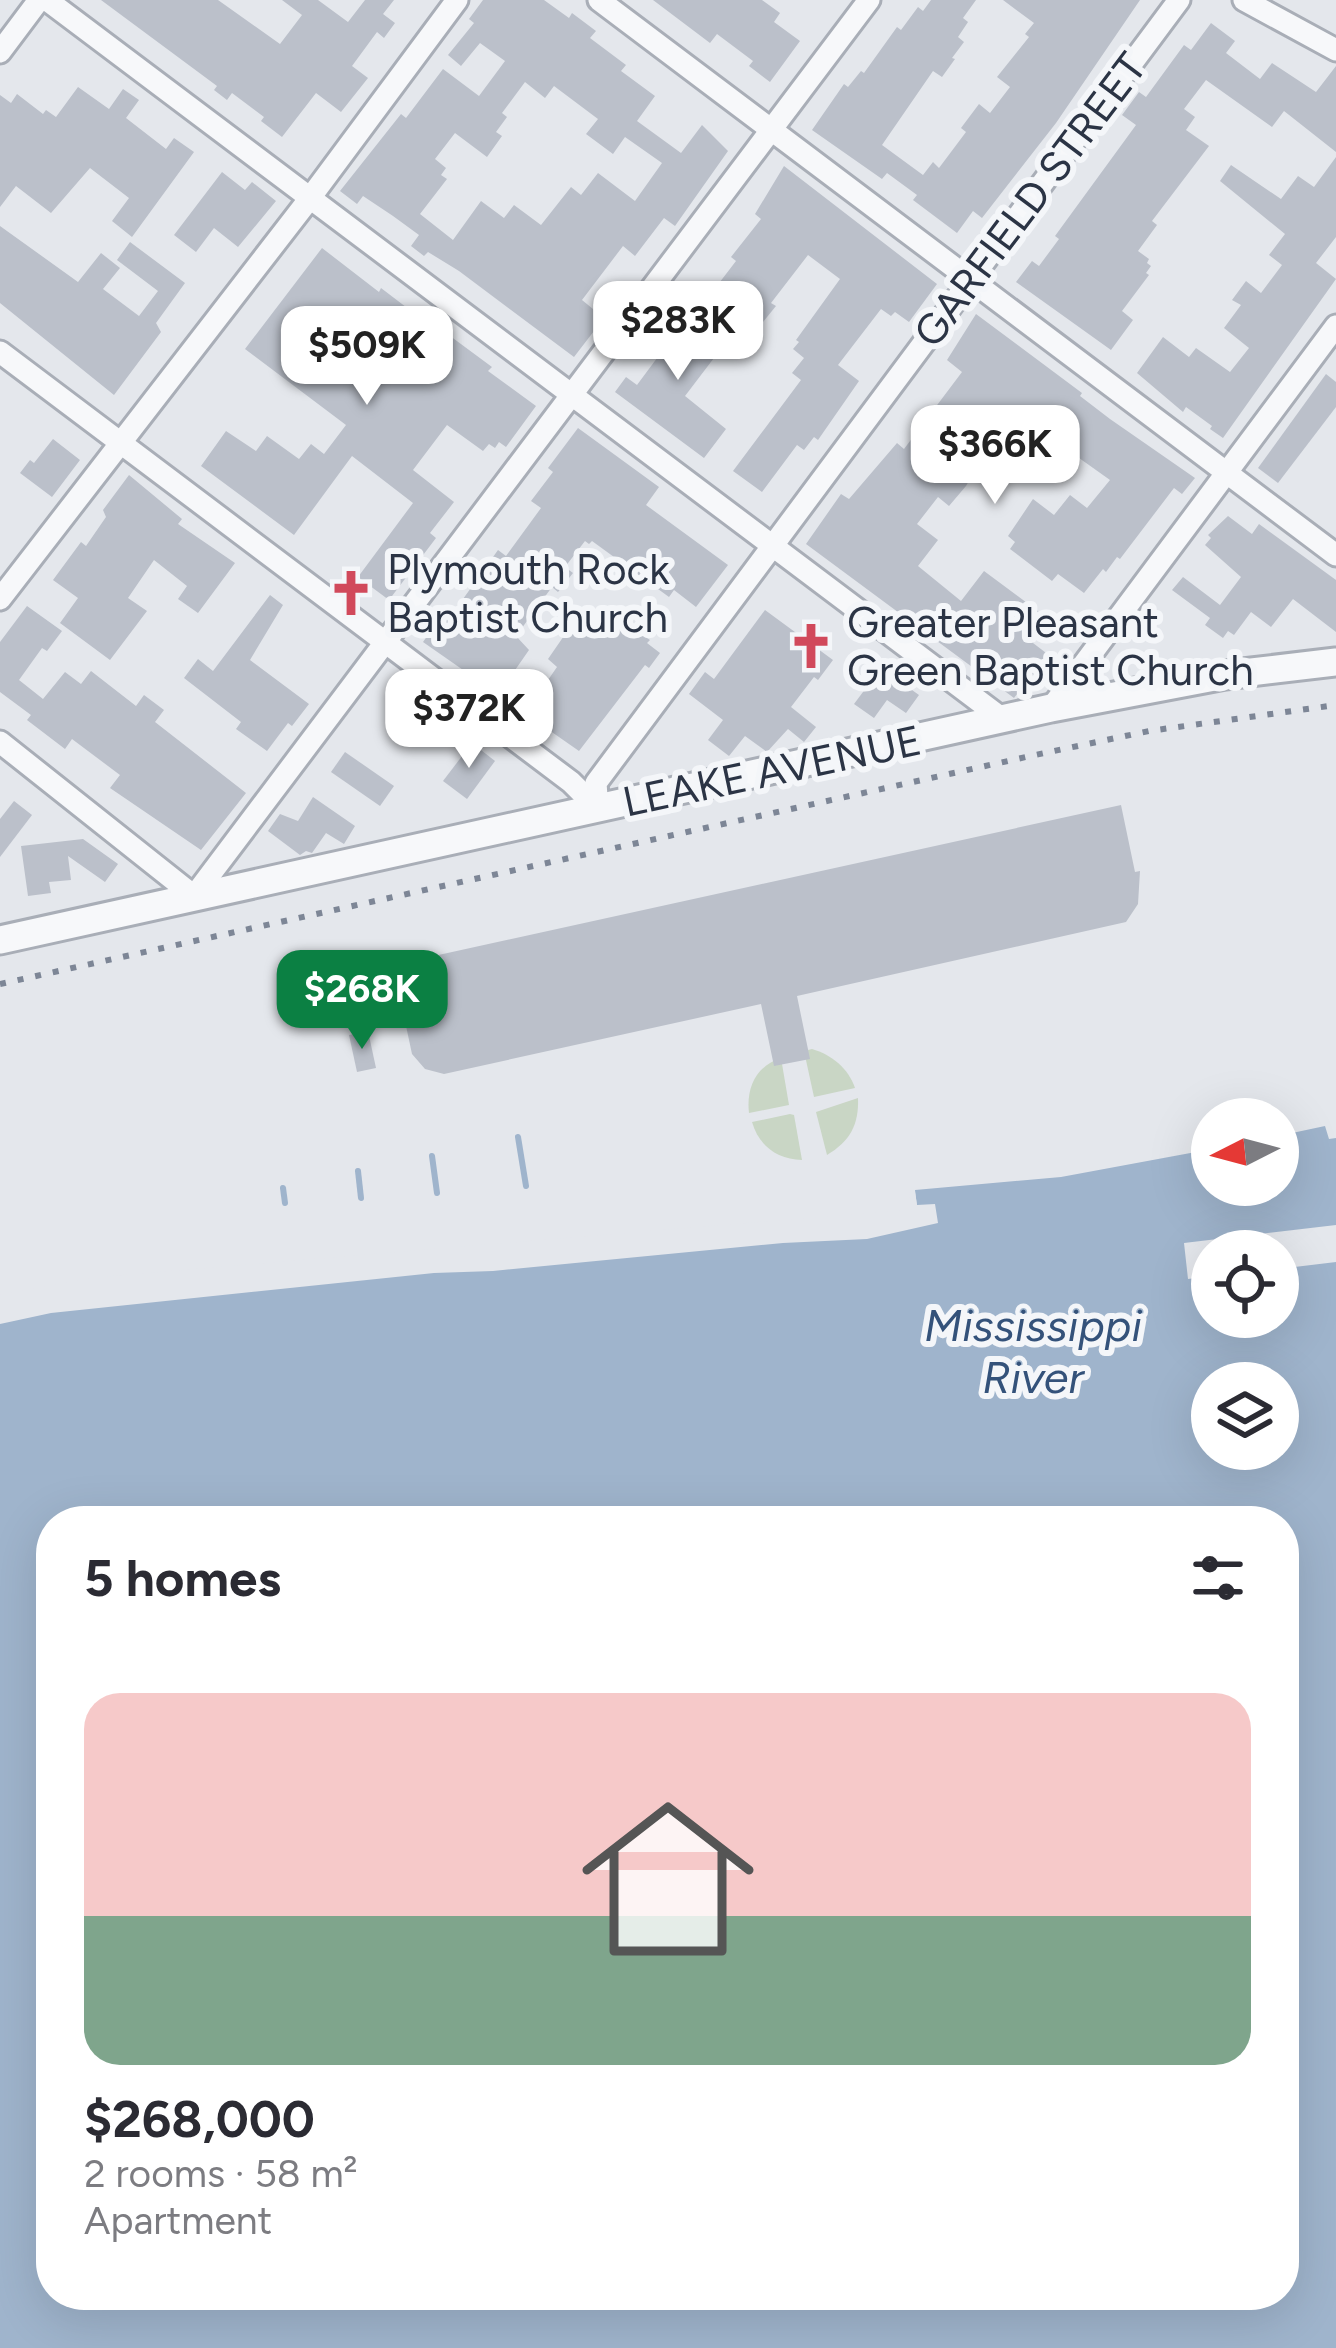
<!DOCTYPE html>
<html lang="en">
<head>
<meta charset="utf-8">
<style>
	:root { --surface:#fff; --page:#f2f2f3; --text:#2b2b33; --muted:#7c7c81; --line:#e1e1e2; --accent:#0b8043 }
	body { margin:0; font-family:Figtree,sans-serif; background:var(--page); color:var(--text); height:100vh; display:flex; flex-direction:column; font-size:45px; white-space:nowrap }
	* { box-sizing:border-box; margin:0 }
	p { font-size:39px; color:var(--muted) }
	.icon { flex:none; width:66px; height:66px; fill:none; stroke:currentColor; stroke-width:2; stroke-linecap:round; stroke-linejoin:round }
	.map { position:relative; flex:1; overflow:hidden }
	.sheet { position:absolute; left:36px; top:1506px; width:1263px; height:804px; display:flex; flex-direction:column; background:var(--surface); border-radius:48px; box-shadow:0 12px 48px #0002 }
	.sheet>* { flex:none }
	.needle { width:78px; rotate:264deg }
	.buttons { position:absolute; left:1191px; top:1098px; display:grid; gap:24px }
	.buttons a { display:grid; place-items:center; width:108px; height:108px; border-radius:50%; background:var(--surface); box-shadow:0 12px 48px #0002; font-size:60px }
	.price { position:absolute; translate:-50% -102px; padding:0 27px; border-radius:24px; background:#fff; color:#222; font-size:39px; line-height:78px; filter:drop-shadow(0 3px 6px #0008) }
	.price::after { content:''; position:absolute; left:50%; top:72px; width:36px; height:27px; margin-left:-18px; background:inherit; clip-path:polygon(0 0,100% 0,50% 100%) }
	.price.on { background:var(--accent); color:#fff }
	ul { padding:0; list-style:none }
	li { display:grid; align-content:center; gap:24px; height:636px; padding:0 48px }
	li+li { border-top:3px solid var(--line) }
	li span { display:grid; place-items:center; height:372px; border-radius:36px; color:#555 }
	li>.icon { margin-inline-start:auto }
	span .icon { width:216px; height:216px; fill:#fffc; stroke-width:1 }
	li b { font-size:51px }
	h2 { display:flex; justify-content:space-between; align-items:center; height:144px; padding:0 48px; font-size:51px }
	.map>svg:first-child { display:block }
</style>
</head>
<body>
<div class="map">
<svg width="1336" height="2348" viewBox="0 0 1336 2348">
	<rect width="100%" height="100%" fill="#e4e7ec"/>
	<g fill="#c9d6c5">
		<path d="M812,1049C832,1055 848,1068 855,1088L814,1097L804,1051Z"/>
		<path d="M781,1058L789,1105L749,1113C746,1088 756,1066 781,1058Z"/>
		<path d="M858,1098C859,1125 850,1141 827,1155L816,1112Z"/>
		<path d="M790,1114L794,1115L802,1160C777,1159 759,1146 752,1122Z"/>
	</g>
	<path fill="#9fb4cc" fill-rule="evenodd" d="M1325,1126L1329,1139L1336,1138V2348H0V1301L918,1214L915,1190L1061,1177L1212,1149V1185H1278V1136ZM1212,1251H1278V1317H1212ZM1212,1383H1278V1449H1212ZM51,1521H1284V2295H51Z"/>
	<g fill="#e4e7ec">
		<polygon points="915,1192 917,1205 935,1204 938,1223 867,1239 783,1243 493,1271 434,1273 51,1313 0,1324 0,1295 99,1277 912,1209 909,1193"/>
		<polygon points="1336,1225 1336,1262 1278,1269 1278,1251 1212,1251 1212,1276 1188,1279 1184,1243"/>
	</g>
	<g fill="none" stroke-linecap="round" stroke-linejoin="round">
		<g stroke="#9fb4cc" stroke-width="6">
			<polyline points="518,1137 526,1186"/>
			<polyline points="432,1156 437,1193"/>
			<polyline points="358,1171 361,1198"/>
			<polyline points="283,1188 285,1203"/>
		</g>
	</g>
	<g fill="#bbc0ca" fill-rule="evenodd">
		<polygon points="101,0 218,0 280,44 302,15 282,0 318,0 348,22 365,0 394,0 383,14 395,23 384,38 377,32 352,66 368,78 341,112 316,93 282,137 261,121 264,117 232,93 227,100 214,90 217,86"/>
		<path d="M483,0H544L569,18L572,13L596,31L590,38L626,65L621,71L655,96L637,121L681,153L702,125L728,151L675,226L664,218L635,256L623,246L582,300L604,318L574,357L459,271L428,252L424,256L411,246L419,235L393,216L363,196L357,204L340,191L401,114L406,118L443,69L479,96L505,61L480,43L461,66L448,55L474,23L469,19ZM525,82L545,98L554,86L598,119L586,134L613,154L625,137L662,163L635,201L598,173L581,195L571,187L541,225L514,205L504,218L481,201L453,240L420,214L447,179L441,175L446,168L435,159L455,133L487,157L502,136L496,132L507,117L502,113Z"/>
		<polygon points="653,0 762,0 780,13 774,22 800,41 770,82 749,66 753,61 717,34 710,43"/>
		<polygon points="931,0 976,0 963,18 968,22 958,37 964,42 952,58 955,59 942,77 933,71 882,145 923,175 933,162 939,168 966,132 961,128 979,104 990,113 1010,87 997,77 1029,37 1025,34 1034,23 1003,0 1140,0 1056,123 982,218 973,211 957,233 913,200 917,195 887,173 882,179 812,130 844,84 848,87 861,71 864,73 897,27 901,30 918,7 923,11"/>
		<polygon points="1211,23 1235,41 1226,53 1260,79 1272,63 1316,92 1336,66 1336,152 1284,111 1272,127 1206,80 1184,109 1195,117 1186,130 1209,146 1152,221 1157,225 1138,251 1149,259 1147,263 1151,266 1146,273 1149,275 1122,311 1133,320 1111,350 1016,282 1032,261 1039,266 1059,239 1055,236 1136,125 1122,115 1139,92 1146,97 1184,45 1191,50"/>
		<polygon points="78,87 109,109 123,89 139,100 126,118 166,149 174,138 194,152 132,237 112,221 129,198 90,168 51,213 16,186 0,207 0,95 11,103 17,94 43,114 46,110 56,117"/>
		<polygon points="1336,157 1336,237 1316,263 1336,279 1223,438 1210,429 1212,426 1186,407 1183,412 1137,373 1163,337 1189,357 1196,348 1230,372 1249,348 1224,328 1241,305 1232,300 1246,281 1261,293 1282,265 1269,255 1285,234 1220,181 1231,165 1281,199 1298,176 1314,187"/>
		<polygon points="784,166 937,284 909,322 895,312 891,316 881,309 838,365 859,381 818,440 814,437 804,450 797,445 762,492 733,471 801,380 792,373 804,358 793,349 799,342 796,340 840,279 808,255 771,303 776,306 763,322 759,319 756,323 713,291 736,261 731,257 761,219 755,214"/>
		<polygon points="222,172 245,190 252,182 276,201 238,247 214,228 196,252 174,235"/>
		<polygon points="0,226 78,282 101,253 120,268 103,289 139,316 158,291 117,260 130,242 185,283 156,323 161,332 114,395 0,303"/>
		<polygon points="322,248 379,292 381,288 440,333 442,330 492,367 488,371 536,406 506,447 499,442 495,448 489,444 483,451 447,425 413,470 454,502 430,533 436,538 389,600 358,577 413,503 352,456 294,535 201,466 226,431 256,451 267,436 299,459 311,444 324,454 346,425 245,349"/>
		<polygon points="679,306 718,336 708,348 717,354 685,396 726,429 704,458 615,392 626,377 637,385 663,350 651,341"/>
		<polygon points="976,314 1082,393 1080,396 1110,419 1195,478 1182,494 1174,488 1120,559 1117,557 1106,572 1103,569 1084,593 1058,574 1052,581 1010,549 1015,542 1008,536 1033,499 1054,515 1070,495 1087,508 1110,480 1058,443 1064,434 1039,416 1017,444 993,426 973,452 982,459 966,486 949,506 938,497 917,524 938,540 918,566 961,601 984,571 1050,620 1033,643 1054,659 1039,679 1032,674 1014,698 806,544 841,494 849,499 897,443 904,449 962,372 947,360"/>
		<polygon points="1326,374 1336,382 1336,407 1278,483 1258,468"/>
		<polygon points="578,428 659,487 646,505 728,565 696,607 674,590 669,597 592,541 589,544 585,541 565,567 573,573 558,592 552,587 516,636 529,650 513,673 539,693 557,667 548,659 577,617 595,631 608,613 650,640 647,643 660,653 649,668 645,665 579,751 423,642 437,622 441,625 458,606 498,550 506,556 541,508 531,501 553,472 548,468"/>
		<polygon points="53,439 80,460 52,497 20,473 30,460 34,463"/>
		<polygon points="129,475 182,519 178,524 235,563 198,613 178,599 187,586 154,560 128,598 147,611 110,660 60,623 78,598 53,580 81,542 86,546 106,517 103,510"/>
		<polygon points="1228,516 1252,534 1259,524 1336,580 1336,632 1293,599 1271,627 1251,612 1234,635 1228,631 1223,638 1205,625 1210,618 1172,590 1183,577 1220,605 1241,577 1205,545 1211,538 1208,535"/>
		<polygon points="270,595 283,605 250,660 309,704 292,726 288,723 267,751 236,729 241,722 184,678 198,659 213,671"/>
		<polygon points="27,606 62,631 47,651 42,648 19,680 43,699 65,672 81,684 91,671 136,706 144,695 164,710 155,722 246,793 201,850 110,788 120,775 72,739 65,749 27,720 31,715 0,692 0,642"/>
		<polygon points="765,610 833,660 818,680 814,677 791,707 816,727 804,742 788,729 767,752 745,736 729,756 708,740 723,720 689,694 705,672 714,679"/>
		<polygon points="881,668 919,695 906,713 887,700 874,718 854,704"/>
		<polygon points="400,682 449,718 436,737 387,701"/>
		<polygon points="472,743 495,761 467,799 443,781"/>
		<polygon points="345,752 394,786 380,806 331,772"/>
		<polygon points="313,797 355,826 344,844 326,833 312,853 306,851 300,855 268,831 280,814 298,821"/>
		<polygon points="14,801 32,815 0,857 0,819"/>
		<polygon points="1121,805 1135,872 1140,871 1138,904 1126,922 797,996 810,1059 774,1066 761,1004 444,1074 425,1069 412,1054 393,965"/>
		<polygon points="83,839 118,864 105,882 68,856 71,880 49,882 51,893 28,896 21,846"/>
		<polygon points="368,1031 376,1068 357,1072 349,1035"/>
	</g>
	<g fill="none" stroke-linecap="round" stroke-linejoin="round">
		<defs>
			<g id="minor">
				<polyline points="47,0 1004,720"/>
				<polyline points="599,0 1336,555"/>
				<polyline points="1244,0 1336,50"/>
				<polyline points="0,52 39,0"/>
				<polyline points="0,352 571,782 598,809"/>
				<polyline points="0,599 310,198 457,0"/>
				<polyline points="1051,708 1336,326"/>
				<polyline points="0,742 194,896 869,0"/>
				<polyline points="598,809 596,783 1179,0"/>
			</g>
			<polyline id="tertiary" points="0,940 1051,708 1225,675 1336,662"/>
		</defs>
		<use href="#minor" stroke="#a9aeb7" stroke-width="27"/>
		<use href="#tertiary" stroke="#a9aeb7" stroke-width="33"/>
		<use href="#minor" stroke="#f7f8fa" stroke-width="21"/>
		<use href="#tertiary" stroke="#f7f8fa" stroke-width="27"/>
		<polyline stroke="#7d8696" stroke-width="6" stroke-dasharray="6 12" stroke-linecap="butt" points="0,984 1035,755 1149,731 1336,705"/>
	</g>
	<defs>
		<symbol id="church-bare" viewBox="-9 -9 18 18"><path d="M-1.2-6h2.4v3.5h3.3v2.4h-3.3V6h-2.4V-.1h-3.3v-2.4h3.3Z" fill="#d1495b" stroke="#f4f6f9" stroke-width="2.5" paint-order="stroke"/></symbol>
	</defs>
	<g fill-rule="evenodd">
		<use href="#church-bare" x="318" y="560" width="66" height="66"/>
		<use href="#church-bare" x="778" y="613" width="66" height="66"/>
	</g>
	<g text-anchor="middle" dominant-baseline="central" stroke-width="12" stroke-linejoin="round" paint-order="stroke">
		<g font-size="42" fill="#2b3445" stroke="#f4f6f9">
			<text transform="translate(1030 200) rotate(-53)">GARFIELD STREET</text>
			<text transform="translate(772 771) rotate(-12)">LEAKE AVENUE</text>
		</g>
		<g font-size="42" fill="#2b3445" stroke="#f4f6f9" text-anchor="start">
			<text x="387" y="569">Plymouth Rock<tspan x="387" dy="48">Baptist Church</tspan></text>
			<text x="847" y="622">Greater Pleasant<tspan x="847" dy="48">Green Baptist Church</tspan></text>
		</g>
		<g font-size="45" font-style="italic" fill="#34527a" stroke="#f4f6f9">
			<text x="1033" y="1325">Mississippi<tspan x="1033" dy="52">River</tspan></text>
		</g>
	</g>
</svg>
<div class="buttons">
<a><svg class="needle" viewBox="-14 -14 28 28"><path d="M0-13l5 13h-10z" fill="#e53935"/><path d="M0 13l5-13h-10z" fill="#7c7c81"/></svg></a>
<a><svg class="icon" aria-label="locate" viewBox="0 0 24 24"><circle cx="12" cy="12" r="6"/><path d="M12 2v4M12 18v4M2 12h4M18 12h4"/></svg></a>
<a><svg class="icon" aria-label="layers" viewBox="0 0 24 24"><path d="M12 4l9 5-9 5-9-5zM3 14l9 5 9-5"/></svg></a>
</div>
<b class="price" style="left:678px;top:383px">$283K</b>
<b class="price" style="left:367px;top:408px">$509K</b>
<b class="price" style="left:995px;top:507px">$366K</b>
<b class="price" style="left:469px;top:771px">$372K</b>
<b class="price on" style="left:362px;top:1052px">$268K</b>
<section class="sheet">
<h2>5 homes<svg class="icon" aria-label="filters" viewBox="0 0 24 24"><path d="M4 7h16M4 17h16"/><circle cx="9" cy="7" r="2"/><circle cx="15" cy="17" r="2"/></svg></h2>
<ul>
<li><span style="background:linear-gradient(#f6c9c9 60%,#7fa58c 0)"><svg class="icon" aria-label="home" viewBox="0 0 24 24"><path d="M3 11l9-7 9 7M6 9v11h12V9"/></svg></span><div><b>$268,000</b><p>2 rooms · 58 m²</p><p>Apartment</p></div></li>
</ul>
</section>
</div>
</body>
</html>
